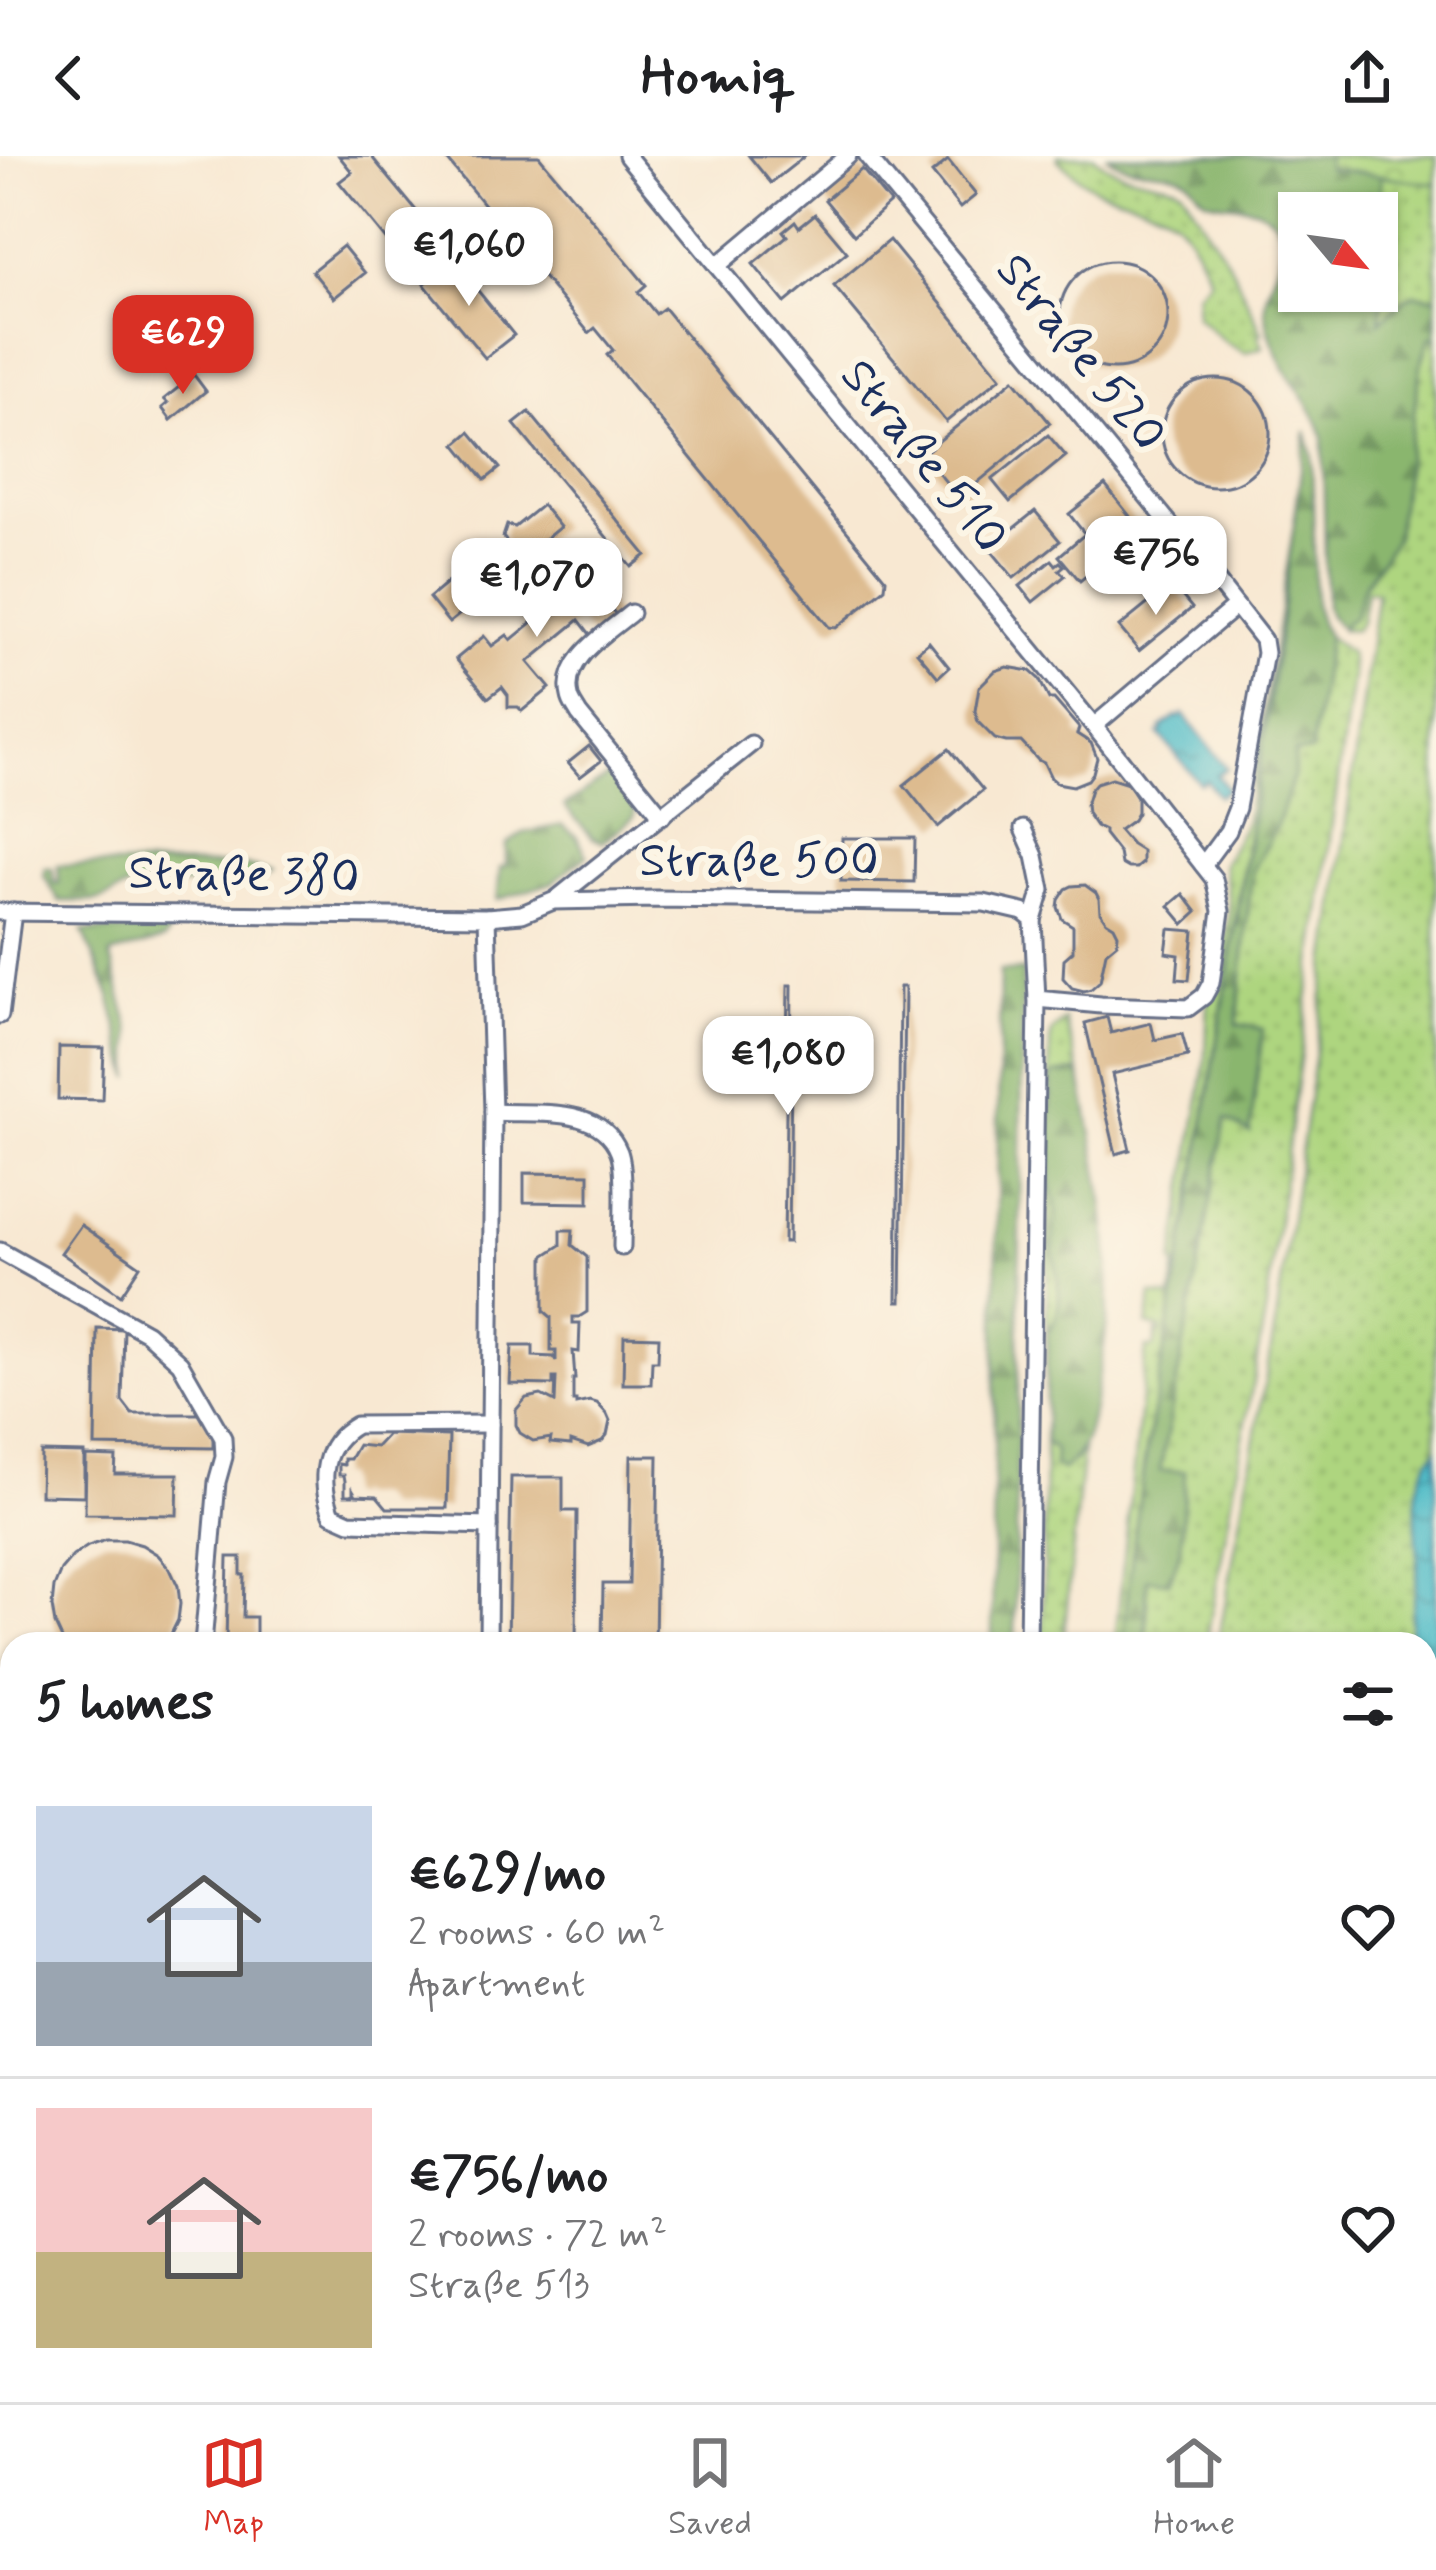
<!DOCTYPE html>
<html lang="en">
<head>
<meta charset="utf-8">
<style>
	:root { --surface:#fff; --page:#f2f2f2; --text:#202124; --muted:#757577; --line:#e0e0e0; --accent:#d93025 }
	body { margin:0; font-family:Mynerve,sans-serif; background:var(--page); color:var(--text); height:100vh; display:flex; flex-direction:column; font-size:45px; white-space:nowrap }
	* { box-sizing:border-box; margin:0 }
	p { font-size:39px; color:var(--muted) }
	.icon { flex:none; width:66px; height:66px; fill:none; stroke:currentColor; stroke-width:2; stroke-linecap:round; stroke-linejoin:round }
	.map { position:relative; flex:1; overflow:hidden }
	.sheet { position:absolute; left:0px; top:1476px; width:1437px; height:771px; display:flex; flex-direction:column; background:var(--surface); border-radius:36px 36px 0 0; box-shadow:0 3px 9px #0004 }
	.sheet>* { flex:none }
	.needle { width:78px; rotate:119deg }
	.fabs { position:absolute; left:1278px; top:36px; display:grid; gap:24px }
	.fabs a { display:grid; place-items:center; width:120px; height:120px; border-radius:0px; background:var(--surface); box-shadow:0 3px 9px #0004; font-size:60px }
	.price { position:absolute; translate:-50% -102px; padding:0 27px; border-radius:24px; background:#fff; color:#222; font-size:39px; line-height:78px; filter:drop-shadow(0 3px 6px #0008) }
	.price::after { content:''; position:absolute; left:50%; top:72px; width:36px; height:27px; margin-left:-18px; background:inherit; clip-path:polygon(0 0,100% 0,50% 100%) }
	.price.selected { background:var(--accent); color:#fff }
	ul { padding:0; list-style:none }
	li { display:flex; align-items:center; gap:36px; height:300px; padding:0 36px }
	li+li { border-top:3px solid var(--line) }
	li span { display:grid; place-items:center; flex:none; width:336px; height:240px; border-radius:0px; color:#555 }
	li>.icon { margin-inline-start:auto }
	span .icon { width:144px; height:144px; fill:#fffc; stroke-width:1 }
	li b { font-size:51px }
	h2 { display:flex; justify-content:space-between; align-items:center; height:144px; padding:0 36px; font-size:51px }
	header { display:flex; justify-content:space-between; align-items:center; height:156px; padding:0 36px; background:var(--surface); font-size:54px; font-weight:700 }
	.menu { display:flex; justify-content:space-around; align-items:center; height:168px; border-top:3px solid var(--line); background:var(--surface); font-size:33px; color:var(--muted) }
	.menu a { display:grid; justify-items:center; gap:6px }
	.menu .selected { color:var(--accent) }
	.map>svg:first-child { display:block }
</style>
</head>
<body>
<header><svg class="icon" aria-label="back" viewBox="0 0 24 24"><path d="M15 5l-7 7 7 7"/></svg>Homiq<svg class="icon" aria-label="share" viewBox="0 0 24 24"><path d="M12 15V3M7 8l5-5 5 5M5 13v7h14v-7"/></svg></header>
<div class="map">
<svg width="1436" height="2246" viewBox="0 0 1436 2246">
	<defs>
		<pattern id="grass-dots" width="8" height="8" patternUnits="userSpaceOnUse" patternTransform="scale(3)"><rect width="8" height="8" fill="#aed57f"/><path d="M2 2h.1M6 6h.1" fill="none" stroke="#95b770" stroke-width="1.8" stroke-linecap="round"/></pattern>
		<pattern id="forest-firs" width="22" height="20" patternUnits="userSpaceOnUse" patternTransform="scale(3)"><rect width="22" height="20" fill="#8ab66e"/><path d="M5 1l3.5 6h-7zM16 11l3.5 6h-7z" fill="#70945e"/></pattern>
		<pattern id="park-crowns" width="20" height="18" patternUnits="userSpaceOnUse" patternTransform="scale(3)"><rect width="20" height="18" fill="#aed57f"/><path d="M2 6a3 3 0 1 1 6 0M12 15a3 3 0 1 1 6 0" fill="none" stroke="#95b770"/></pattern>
		<pattern id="water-ripples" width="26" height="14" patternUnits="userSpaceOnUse" patternTransform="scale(3)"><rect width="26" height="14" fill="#4ebbc7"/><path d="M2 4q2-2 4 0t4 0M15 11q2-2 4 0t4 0" fill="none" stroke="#4098a5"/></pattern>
	</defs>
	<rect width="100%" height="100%" fill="#fcf5e5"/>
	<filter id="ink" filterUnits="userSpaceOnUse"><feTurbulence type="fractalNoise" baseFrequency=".00833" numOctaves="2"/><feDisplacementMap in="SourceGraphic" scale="24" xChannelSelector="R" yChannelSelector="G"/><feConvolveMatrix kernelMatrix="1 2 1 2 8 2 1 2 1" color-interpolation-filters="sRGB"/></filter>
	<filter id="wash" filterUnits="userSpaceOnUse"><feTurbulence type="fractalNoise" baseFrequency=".004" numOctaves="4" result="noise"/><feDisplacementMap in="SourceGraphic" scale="48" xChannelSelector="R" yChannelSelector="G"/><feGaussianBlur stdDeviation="2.7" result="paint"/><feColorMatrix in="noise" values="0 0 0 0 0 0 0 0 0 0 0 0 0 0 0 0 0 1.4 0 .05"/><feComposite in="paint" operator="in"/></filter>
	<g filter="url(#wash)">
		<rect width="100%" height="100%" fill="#f8e8d2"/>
		<g fill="url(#grass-dots)" stroke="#64826e" stroke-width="3">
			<path d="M1058,0H1094C1116,21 1146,22 1175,29L1182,33L1232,112L1262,177L1258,178L1263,191L1245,197L1224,185L1196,160L1197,137L1210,123C1202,104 1192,80 1177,64C1163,50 1118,42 1097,33C1082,26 1071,15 1058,4Z"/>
			<polygon points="1382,0 1436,0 1436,142 1416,138 1405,143 1379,166 1383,126 1377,129"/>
			<path d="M1430,181L1436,182V1248L1434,1252L1436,1254V1295C1408,1325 1417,1367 1418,1403C1419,1432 1408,1459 1410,1488H1218L1276,1165L1320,863L1377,436L1366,435L1361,466L1355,474L1342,473L1344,468L1354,460L1363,431L1395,383L1421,208Z"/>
			<polygon points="1295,362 1290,406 1199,999 1143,1312 1123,1488 1115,1488 1146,1192 1154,1192 1157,1176 1161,1177 1161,1173 1147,1169 1152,1139 1171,1142 1176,1109 1173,1107 1206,903 1208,847 1220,822 1229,760 1229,745 1223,708 1246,665"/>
			<polygon points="1328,481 1350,497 1352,520 1266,1153 1206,1488 1147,1488 1147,1423 1185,1316 1159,1316 1226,962 1250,976 1237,868 1252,714 1277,669 1294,617 1295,597 1311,596"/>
			<path d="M1065,864L1081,922L1079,918L1051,922V1032C1060,1054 1054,1065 1054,1088C1054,1117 1067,1145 1051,1172L1047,1173L1050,885L1052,876Z"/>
			<polygon points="1045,1286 1075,1305 1083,1292 1063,1488 1043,1488"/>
			<polygon points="1168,2235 1275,2235 1272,2246 1167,2246"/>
		</g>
		<g fill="url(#forest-firs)" stroke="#527266" stroke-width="3">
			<path d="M1107,0H1382L1377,103V57H1299V135H1377V129L1385,125L1380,165L1405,143L1416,138L1436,142V182L1430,181L1421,208L1395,383L1363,431L1354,461L1344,468L1342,473L1329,460L1326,452L1323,281C1317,256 1299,238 1287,216C1276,198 1268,176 1265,155C1262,121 1308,80 1261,55C1245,46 1223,50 1206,43C1197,38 1195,28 1187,23C1162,9 1129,19 1107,0Z"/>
			<path d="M1306,275L1312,298L1315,450L1321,469L1328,481L1311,596L1295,597L1294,617L1277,669L1252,715L1237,868L1263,873L1250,977L1226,963L1160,1315H1185L1181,1394L1169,1426L1147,1423L1146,1488H1123C1136,1321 1172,1159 1200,994C1239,755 1276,515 1306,275Z"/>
			<path d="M613,617C630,627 637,641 634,661L603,686L593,682L564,650Z"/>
			<polygon points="562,669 577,681 587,699 552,727 497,744 500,712 506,710 506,689 523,677"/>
			<path d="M58,709H242L272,715L254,727L231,729L139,728C125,731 113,740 100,744C90,746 69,745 59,745L44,720L45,712H52L54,727H59Z"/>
			<polygon points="83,775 170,775 164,784 110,799 131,876 131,923 110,840"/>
			<polygon points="1000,815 1023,815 1015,1488 992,1488"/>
			<path d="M1077,916L1081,922C1096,1000 1115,1084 1107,1164C1105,1186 1101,1208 1097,1229C1092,1260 1089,1294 1063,1314L1054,1310L1055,1294L1045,1286L1047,1173L1051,1172C1066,1145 1055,1120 1053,1092C1052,1068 1061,1056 1051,1032V922L1055,918Z"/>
		</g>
		<polygon fill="url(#park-crowns)" stroke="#64826e" stroke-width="3" points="1328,0 1436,0 1436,28 1327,12"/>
		<g fill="url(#water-ripples)" stroke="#347592" stroke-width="3">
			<polygon points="1183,558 1227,612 1217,619 1228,633 1219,640 1206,624 1200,628 1159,578 1163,575 1161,572 1177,560 1179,562"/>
			<path d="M1436,1295V1528L1425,1527V1488H1410C1408,1459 1419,1432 1418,1403C1417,1367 1408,1325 1436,1295Z"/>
			<polygon points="1425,1549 1436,1551 1436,2246 1272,2246 1275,2235 1425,2235"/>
		</g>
		<g id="blocks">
			<g fill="#ddbb8f">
				<polygon points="339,0 371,0 443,87 411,114 339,26 352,16"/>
				<polygon points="444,0 539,0 646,129 638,136 656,158 664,152 886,423 885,432 836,472 829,471 607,199 613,194 595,172 589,177"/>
				<polygon points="749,0 805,0 771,27"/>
				<polygon points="948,4 976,39 960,52 932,17"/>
				<polygon points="862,13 890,47 854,79 825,44"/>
				<polygon points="815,58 847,96 785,147 753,108 787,80 783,75 795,65 799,71"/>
				<polygon points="889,84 1001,221 946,266 834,130"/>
				<polygon points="343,90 365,117 334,142 312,115"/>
				<polygon points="453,104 514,179 485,202 424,128"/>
				<circle cx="1114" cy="159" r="54"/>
				<polygon points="194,219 206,235 171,264 162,252 168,247 164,243"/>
				<polygon points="1014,223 1050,267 959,342 923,298"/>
				<circle cx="1216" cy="277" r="54"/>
				<polygon points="529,256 646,399 631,411 514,268"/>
				<polygon points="470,276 500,312 485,324 456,288"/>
				<polygon points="1048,279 1066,300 1010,346 992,324"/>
				<polygon points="1105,329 1141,374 1080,425 1059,400 1085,378 1069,358"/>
				<polygon points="542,349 560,371 521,403 503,381 507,369 515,371"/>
				<polygon points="1035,355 1060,385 1014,422 989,392"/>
				<polygon points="485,395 506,421 449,467 429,442"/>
				<polygon points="570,403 618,461 593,482 579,464 528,506 550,532 522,555 518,551 508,551 508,539 502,531 488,542 456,503 484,480 492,490 507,479 511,484 561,443 545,423"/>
				<polygon points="1052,404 1056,409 1060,406 1064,410 1059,414 1065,420 1033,446 1020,430"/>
				<polygon points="1172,428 1192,452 1139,495 1119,471"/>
				<polygon points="929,486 949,511 938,521 917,496"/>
				<polygon points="1007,511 1030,515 1039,523 1049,543 1054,543 1079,572 1077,578 1091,587 1097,602 1093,617 1088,624 1073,630 1057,627 1051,622 1044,607 1038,604 1021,586 1006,586 995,583 978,566 975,555 979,531 995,515"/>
				<polygon points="589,590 601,605 580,621 568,607"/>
				<polygon points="949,593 983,634 938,671 904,629"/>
				<polygon points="1112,622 1128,627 1137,641 1137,657 1133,664 1119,674 1131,688 1142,695 1142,707 1136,712 1128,712 1121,708 1119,697 1104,678 1104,674 1096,670 1087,657 1086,649 1091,633 1096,627"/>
				<polygon points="842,682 915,682 914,726 841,725"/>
				<polygon points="1085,729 1096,737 1099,743 1100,756 1106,765 1114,770 1118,778 1117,787 1106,796 1100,825 1091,833 1084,835 1072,832 1063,822 1064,803 1073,795 1073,770 1062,763 1058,751 1059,744 1066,733 1072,730"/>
				<polygon points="1183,738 1197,756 1184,768 1169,750"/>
				<polygon points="1169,773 1194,775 1189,824 1177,823 1179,799 1166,797"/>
				<polygon points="788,829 792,829 789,1086 784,1086"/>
				<polygon points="900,831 905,831 901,1146 897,1146"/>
				<polygon points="1107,861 1111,877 1151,867 1155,884 1182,878 1188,900 1112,918 1130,994 1116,998 1085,867"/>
				<polygon points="59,891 104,892 102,944 58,943"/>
				<polygon points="524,1017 589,1018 589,1047 524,1046"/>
				<polygon points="81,1069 140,1110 121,1139 61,1097"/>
				<polygon points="561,1074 573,1074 572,1089 587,1101 587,1156 579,1161 573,1161 573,1167 580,1167 579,1196 573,1195 575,1223 573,1223 573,1245 576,1245 576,1248 590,1245 597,1247 607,1258 610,1265 607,1279 602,1285 588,1291 571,1285 571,1289 550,1287 551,1282 533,1285 520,1277 516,1269 516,1254 526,1242 541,1239 555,1246 556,1222 553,1222 553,1229 510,1228 512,1190 533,1190 533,1200 554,1201 556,1206 556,1195 551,1195 551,1161 544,1155 544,1100 561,1089"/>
				<polygon points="97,1172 124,1173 122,1245 132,1258 203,1258 213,1277 213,1292 95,1290"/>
				<polygon points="624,1180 659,1181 658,1205 652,1205 651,1228 623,1228"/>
				<polygon points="388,1278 449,1280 447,1352 387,1352 377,1340 356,1339 353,1334 353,1339 345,1339 345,1325 344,1319 339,1319 339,1308 344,1309 344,1303 350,1303 358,1289 376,1291"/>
				<polygon points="41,1296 84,1297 84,1340 40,1339"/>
				<polygon points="86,1300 116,1301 115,1318 178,1318 177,1359 85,1358"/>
				<polygon points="631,1300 658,1300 655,1488 602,1488 603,1428 629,1428"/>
				<polygon points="511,1321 563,1321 563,1355 577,1355 576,1488 508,1488"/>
				<polygon points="106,1384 125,1384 142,1389 158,1399 170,1413 178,1430 180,1448 178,1464 166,1488 66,1488 62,1483 55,1468 52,1450 54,1431 61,1414 73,1400 88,1390"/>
				<polygon points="228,1401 241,1401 241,1419 244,1419 243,1461 256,1461 256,1488 226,1488"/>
				<rect x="57" y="2235" width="82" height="11"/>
				<polygon points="398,2235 468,2235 467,2240 398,2239"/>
				<rect x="496" y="2235" width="60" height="11"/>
				<rect x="946" y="2235" width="47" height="10"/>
			</g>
		</g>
	</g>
	<g filter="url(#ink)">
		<use href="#blocks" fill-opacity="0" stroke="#687087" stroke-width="3"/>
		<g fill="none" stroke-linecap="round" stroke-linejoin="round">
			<defs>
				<g id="street">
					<polyline points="627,0 1094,570 1214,723 1221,755 1211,827 1204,840 1188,852 1101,849 1037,843"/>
					<polyline points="867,0 1216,424 1263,484 1265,497 1237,652 1228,675 1203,709"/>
					<polyline points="717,110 848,0"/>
					<path d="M631,457C607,477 561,504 570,540C571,547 576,552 579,558L662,660"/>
					<polyline points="1094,570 1236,450"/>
					<polyline points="1023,673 1035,700 1042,734 1033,764"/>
					<polyline points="555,744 751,588"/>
					<polyline points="0,756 487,761 522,758 553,745 656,743 984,747 1023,756 1033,764 1037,843 1028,1488"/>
					<polyline points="487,761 493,956 488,1488"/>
					<polyline points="0,859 13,756"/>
					<path d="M493,956C534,959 601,948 619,996C626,1015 622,1069 622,1091"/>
					<polyline points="0,1095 147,1177 180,1207 223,1282 224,1301 217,1326 203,1488"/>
					<path d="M489,1370L350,1366L332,1358C319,1324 322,1288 356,1269L490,1268"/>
					<polyline points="0,1604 3,1646 4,2246"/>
					<polyline points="194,2235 194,2246"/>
					<polyline points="252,2246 253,2235"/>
					<polyline points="487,2246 487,2235"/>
					<polyline points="1009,2246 1013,2235"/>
				</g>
			</defs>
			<use href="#street" stroke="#687087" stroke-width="21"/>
			<use href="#street" stroke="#fff" stroke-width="15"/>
		</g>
	</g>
	<g text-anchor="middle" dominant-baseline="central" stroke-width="12" stroke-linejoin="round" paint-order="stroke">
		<g font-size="48" fill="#1b2f5e" stroke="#fcf5e5">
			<text transform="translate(1080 197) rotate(51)">Straße 520</text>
			<text transform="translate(923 301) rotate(51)">Straße 510</text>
			<text x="759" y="705">Straße 500</text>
			<text transform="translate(244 720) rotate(1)">Straße 380</text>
		</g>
	</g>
</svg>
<div class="fabs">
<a><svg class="needle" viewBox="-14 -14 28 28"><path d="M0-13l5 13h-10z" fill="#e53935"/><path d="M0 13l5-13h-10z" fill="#757577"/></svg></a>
</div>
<b class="price" style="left:469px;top:153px">€1,060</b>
<b class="price selected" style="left:183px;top:241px">€629</b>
<b class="price" style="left:1156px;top:462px">€756</b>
<b class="price" style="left:537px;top:484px">€1,070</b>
<b class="price" style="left:788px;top:962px">€1,080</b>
<section class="sheet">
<h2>5 homes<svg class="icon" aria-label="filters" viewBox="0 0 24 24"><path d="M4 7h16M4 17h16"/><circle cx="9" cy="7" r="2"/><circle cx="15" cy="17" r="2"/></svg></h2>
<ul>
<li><span style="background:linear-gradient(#c9d6e8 65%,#9aa5b1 0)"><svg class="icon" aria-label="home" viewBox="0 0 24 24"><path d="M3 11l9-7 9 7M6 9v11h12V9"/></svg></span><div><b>€629/mo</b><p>2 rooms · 60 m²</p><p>Apartment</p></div><svg class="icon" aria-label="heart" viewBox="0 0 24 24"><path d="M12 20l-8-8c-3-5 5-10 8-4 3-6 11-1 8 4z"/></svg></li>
<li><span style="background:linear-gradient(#f6c9c9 60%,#c2b280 0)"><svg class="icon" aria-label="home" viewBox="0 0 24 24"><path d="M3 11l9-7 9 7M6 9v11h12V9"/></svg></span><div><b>€756/mo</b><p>2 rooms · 72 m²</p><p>Straße 513</p></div><svg class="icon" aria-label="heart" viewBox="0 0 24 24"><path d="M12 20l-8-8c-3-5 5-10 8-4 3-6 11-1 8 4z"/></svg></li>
</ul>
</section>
</div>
<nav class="menu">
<a class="selected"><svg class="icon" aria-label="map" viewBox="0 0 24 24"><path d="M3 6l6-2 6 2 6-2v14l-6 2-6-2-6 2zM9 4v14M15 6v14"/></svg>Map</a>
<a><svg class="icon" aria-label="saved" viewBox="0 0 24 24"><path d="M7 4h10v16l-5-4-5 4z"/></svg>Saved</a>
<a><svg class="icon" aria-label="home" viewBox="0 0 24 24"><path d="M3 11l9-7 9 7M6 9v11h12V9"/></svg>Home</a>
</nav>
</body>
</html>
